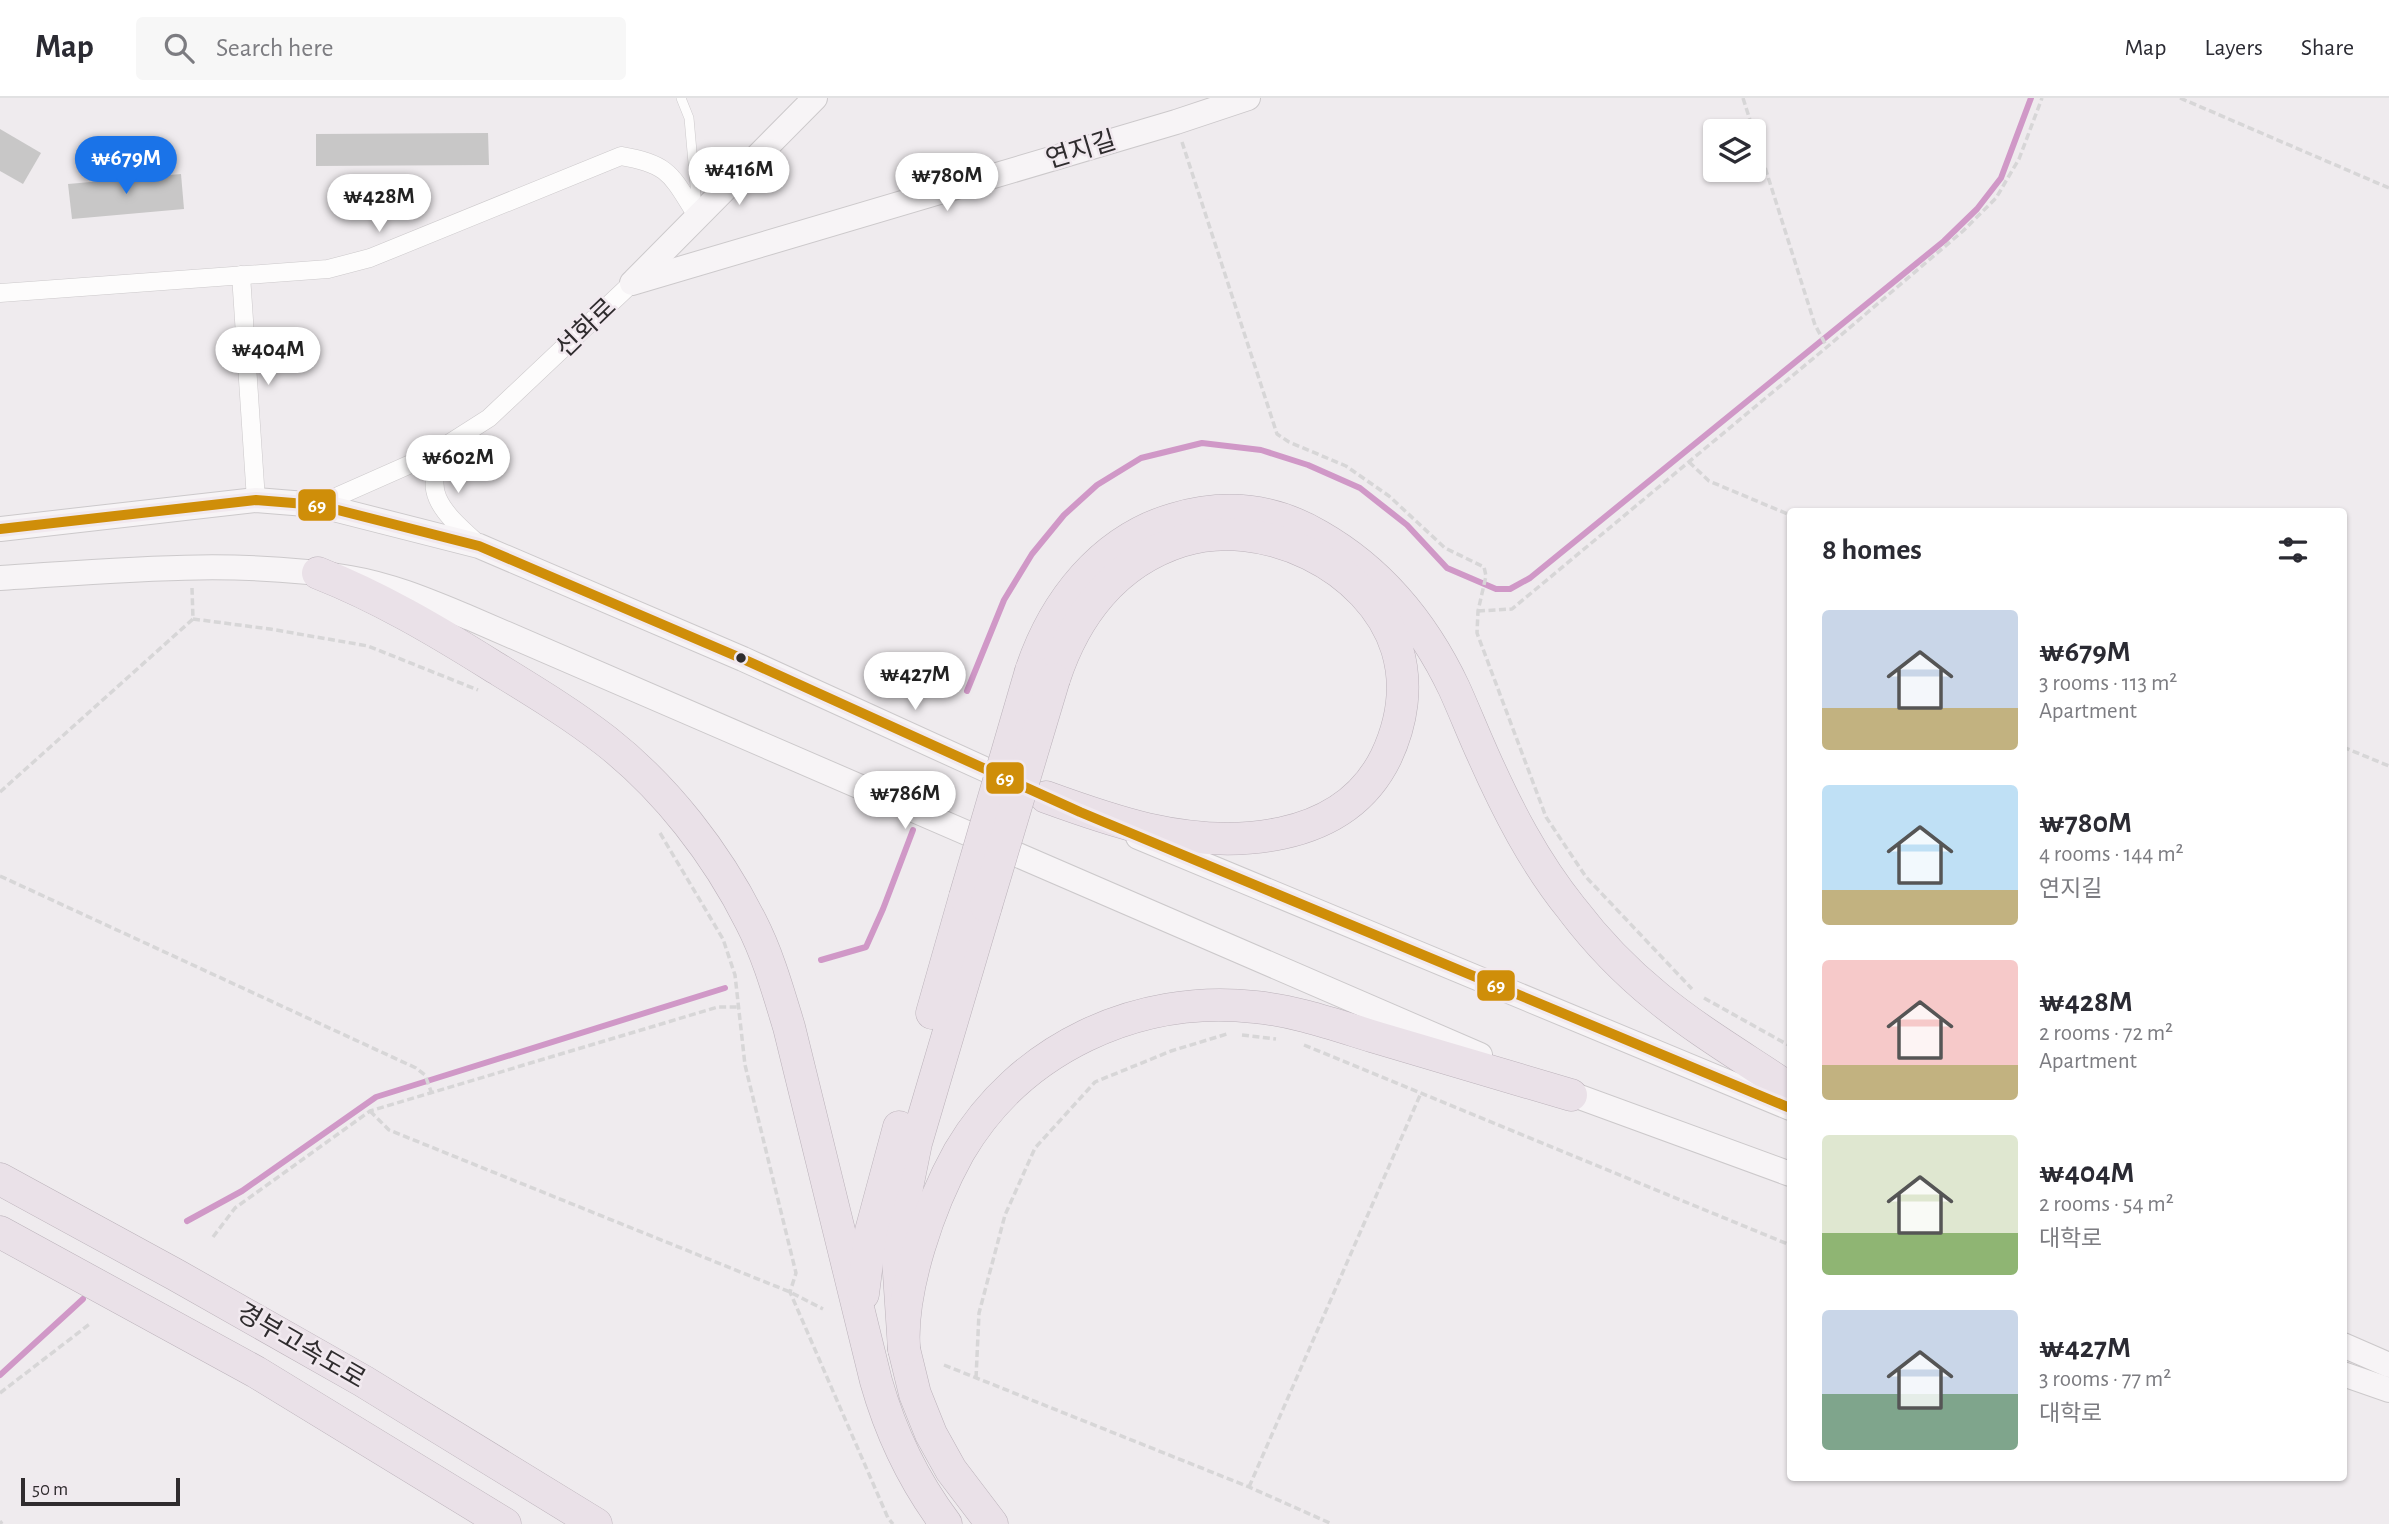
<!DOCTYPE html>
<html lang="en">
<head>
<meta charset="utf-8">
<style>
	:root { --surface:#fff; --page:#f7f7f7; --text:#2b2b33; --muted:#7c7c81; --line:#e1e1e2; --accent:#1a73e8 }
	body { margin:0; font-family:"Alegreya Sans","Noto Sans KR",sans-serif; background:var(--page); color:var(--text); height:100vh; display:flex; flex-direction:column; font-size:26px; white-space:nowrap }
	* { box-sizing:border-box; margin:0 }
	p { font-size:23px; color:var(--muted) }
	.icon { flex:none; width:38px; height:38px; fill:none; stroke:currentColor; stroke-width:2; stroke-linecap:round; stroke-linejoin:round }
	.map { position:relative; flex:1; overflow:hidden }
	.drawer { position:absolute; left:1787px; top:410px; width:560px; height:973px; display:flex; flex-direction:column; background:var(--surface); border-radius:7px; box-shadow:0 2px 5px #0004 }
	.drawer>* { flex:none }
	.fabs { position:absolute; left:1703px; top:21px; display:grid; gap:14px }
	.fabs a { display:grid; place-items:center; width:63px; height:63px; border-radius:7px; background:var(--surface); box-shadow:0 2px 5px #0004; font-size:35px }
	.scale { position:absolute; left:21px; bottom:18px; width:159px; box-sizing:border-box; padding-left:7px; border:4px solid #2f2c2e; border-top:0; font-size:19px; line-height:24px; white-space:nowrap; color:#2f2c2e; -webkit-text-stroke:5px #f1e9ef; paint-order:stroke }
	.price { position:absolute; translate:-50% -60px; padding:0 16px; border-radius:24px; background:#fff; color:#222; font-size:23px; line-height:46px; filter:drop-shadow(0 2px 4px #0008) }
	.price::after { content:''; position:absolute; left:50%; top:42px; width:21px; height:16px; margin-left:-10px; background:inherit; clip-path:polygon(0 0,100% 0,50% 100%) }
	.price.selected { background:var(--accent); color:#fff }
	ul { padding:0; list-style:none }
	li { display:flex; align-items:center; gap:21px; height:175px; padding:0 35px }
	li span { display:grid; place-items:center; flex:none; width:196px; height:140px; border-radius:7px; color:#555 }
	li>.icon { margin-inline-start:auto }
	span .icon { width:84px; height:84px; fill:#fffc; stroke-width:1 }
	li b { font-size:30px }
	h2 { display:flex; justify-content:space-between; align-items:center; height:84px; padding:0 35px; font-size:30px }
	header { display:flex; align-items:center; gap:42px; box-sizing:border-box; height:98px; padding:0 35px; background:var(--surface); border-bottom:2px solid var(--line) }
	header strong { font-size:33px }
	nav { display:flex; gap:38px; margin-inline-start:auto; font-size:24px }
	.search { width:490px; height:63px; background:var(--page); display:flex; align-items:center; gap:18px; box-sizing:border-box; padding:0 24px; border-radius:7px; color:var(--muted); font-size:26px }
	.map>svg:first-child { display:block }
</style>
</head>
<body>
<header>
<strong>Map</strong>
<div class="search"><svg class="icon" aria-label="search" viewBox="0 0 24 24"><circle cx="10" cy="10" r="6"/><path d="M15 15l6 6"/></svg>Search here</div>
<nav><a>Map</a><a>Layers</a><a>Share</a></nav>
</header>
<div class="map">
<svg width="2389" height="1426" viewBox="0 0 2389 1426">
	<rect width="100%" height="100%" fill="#efebee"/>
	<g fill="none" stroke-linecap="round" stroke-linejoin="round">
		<g stroke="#d098c7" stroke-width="6">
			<polyline points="967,593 1004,502 1032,456 1064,417 1097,387 1141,360 1202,345 1261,352 1308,367 1360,390 1407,427 1447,470 1496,491 1510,491 1530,480 1944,143 1977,111 2001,80 2031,0"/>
			<polyline points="821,862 866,849 883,811 913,732"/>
			<polyline points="187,1123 242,1093 376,999 725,890"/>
			<polyline points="0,1277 83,1201"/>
		</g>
	</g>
	<g fill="#c8c7c7">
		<polygon points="0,31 41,55 23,86 0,73"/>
		<polygon points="488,35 489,67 316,68 316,36"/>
		<polygon points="181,76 184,111 72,121 68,86"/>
	</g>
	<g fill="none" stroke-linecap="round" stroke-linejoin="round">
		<defs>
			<polyline id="lane" points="681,0 689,20 697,110"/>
			<g id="street">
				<polyline points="241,177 256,402"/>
				<path d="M0,195L328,171L370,160L621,58C671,66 672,79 698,119"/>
				<path d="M451,348C415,391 444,415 477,445"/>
				<polyline points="318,407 431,357 489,320 632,185"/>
			</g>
			<g id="secondary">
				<polyline points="635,182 815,0"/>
				<polyline points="632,185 1176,24 1248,0"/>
				<polyline points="0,431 256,402 318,407 479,448 743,561 1015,685"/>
				<path d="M0,480C111,473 240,460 350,480C392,487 431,504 470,520L1480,957"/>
				<polyline points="1138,739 1790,1010"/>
				<polyline points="1555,990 1790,1076"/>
				<polyline points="2343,1247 2389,1267"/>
				<polyline points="2343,1276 2389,1292"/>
			</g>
			<g id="highway">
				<path d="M318,475C379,499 435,532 491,567C530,591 570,615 606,643C666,690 717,756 751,824C768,857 778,893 789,929L876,1283C891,1336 913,1382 946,1426"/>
				<path d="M1031,573C1054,504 1102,442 1174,421C1225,406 1274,411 1319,438C1380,473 1424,527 1454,590C1464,612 1473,635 1483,657C1507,711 1534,764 1572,811C1597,844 1625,873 1657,899C1698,933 1746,961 1790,991"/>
				<path d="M1046,699C1079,711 1113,723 1147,731C1231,750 1343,747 1386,659C1402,625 1408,587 1397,551C1371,468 1262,417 1181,443C1115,464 1075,517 1054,581"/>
				<polyline points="986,808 916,1045 902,1114 898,1160 904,1251 915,1296 931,1336 951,1372 992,1426"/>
				<polyline points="932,915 965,799"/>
				<polyline points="0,1081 176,1177 363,1283 596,1426"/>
				<polyline points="0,1134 256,1274 505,1426"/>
				<polyline points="863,1196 871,1133 899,1029"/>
				<path d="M904,1251C900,1191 930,1106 959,1054C1020,950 1137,896 1255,909C1297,913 1338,928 1378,940C1443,959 1507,978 1571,997"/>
			</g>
		</defs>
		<use href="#lane" stroke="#ccc9cb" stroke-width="10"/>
		<use href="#street" stroke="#ccc9cb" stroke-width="19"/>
		<use href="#secondary" stroke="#ccc9cb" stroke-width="26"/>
		<use href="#highway" stroke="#bbb2ba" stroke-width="33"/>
		<g stroke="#d7d6d7" stroke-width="3.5" stroke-dasharray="7 3.5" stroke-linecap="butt">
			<polyline points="1743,0 1815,227 1827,249"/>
			<polyline points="2180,0 2389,90"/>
			<polyline points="1182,44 1277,336 1289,344 1346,368 1389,398 1445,450 1484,469 1486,478 1478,513 1477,535 1546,719 1586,779 1692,891"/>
			<polyline points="1689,364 1709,383 1790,417"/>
			<polyline points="1478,513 1512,511 1827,249 1963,133 1996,100 2019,61 2042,0"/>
			<polyline points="193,521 270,531 368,548 478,592"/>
			<polyline points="2343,649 2389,668"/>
			<polyline points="0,694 193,521 192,490"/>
			<polyline points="660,735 723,841 735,877 745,967 796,1175 790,1194 888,1420 893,1426"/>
			<polyline points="0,778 416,970 425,977 432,996"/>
			<polyline points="1704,900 1790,948"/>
			<polyline points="1242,937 1276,941"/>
			<polyline points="1304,947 1790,1147"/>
			<polyline points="370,1013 389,1032 790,1194 823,1211"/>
			<polyline points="213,1139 235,1110 370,1013 718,909 739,909"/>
			<polyline points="944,1267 1249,1389 1332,1426"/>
			<polyline points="976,1280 979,1215 1005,1117 1035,1050 1095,984 1171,953 1227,936"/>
			<polyline points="0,1295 91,1225"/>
			<polyline points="1249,1389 1421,995"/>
			<polyline points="0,1423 2,1426"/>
		</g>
		<use href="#lane" stroke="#fdfcfc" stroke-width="9"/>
		<use href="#street" stroke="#fdfcfc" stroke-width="18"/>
		<use href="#secondary" stroke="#f7f4f6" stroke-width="24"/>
		<use href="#highway" stroke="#eae1e8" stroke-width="32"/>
		<defs>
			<g id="highway-bridge">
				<polyline points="965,799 1031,573"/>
				<polyline points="986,808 1054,581"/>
			</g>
		</defs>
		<use href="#highway-bridge" stroke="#bbb2ba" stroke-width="33" stroke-linecap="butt"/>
		<use href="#highway-bridge" stroke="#eae1e8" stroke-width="32"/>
		<defs>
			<polyline id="bus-1" points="0,431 256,402 318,407 479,448 743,561 1080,714 1790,1010"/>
		</defs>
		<use href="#bus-1" stroke="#f1e9ef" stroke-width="16"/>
		<use href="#bus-1" stroke="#cf8e09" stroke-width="10"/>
	</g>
	<circle fill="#2f2c2e" stroke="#f1e9ef" stroke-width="2.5" cx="741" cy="560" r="6"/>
	<g text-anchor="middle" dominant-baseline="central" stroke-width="5" stroke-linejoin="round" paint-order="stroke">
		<g font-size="26" fill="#2f2c2e" stroke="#f1e9ef">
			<text transform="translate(1081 52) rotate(-17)">연지길</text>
			<text transform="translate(586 230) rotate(-44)">선화로</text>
			<text transform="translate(301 1248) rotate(30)">경부고속도로</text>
		</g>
	</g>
	<g stroke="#f1e9ef" stroke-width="2.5">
		<rect x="297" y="390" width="40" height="34" rx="7" fill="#cf8e09"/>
		<rect x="985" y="663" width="40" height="34" rx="7" fill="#cf8e09"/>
		<rect x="1476" y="871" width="40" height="33" rx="7" fill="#cf8e09"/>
	</g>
	<g font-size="19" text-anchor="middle" font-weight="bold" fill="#fff">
		<text x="317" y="414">69</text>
		<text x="1005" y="687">69</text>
		<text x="1496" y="894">69</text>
	</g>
</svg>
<div class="fabs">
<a><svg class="icon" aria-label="layers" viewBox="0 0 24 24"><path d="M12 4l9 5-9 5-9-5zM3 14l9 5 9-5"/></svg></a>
</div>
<div class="scale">50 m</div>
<b class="price selected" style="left:126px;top:98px">₩679M</b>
<b class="price" style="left:739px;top:109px">₩416M</b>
<b class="price" style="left:947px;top:115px">₩780M</b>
<b class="price" style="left:379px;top:136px">₩428M</b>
<b class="price" style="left:268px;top:289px">₩404M</b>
<b class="price" style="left:458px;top:397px">₩602M</b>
<b class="price" style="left:915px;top:614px">₩427M</b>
<b class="price" style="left:905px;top:733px">₩786M</b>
<section class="drawer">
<h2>8 homes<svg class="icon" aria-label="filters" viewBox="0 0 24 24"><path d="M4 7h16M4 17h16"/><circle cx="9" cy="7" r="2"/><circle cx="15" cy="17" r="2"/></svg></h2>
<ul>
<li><span style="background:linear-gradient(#c9d6e8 70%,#c2b280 0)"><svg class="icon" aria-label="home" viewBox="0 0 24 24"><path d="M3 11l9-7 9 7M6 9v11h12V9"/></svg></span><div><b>₩679M</b><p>3 rooms · 113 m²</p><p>Apartment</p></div></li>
<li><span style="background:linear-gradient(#bfe0f5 75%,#c2b280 0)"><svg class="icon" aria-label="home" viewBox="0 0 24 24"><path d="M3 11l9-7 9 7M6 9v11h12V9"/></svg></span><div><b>₩780M</b><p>4 rooms · 144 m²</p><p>연지길</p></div></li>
<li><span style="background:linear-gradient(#f6c9c9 75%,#c2b280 0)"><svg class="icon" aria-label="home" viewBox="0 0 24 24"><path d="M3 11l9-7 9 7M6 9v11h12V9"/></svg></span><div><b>₩428M</b><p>2 rooms · 72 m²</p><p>Apartment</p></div></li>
<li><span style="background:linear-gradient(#dfe7d0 70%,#8fb573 0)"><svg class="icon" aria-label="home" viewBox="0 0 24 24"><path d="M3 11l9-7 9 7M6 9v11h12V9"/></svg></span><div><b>₩404M</b><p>2 rooms · 54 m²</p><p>대학로</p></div></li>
<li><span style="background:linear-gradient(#c9d6e8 60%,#7fa58c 0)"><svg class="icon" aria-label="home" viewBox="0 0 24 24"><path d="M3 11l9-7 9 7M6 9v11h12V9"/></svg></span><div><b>₩427M</b><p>3 rooms · 77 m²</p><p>대학로</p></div></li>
</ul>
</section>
</div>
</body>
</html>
